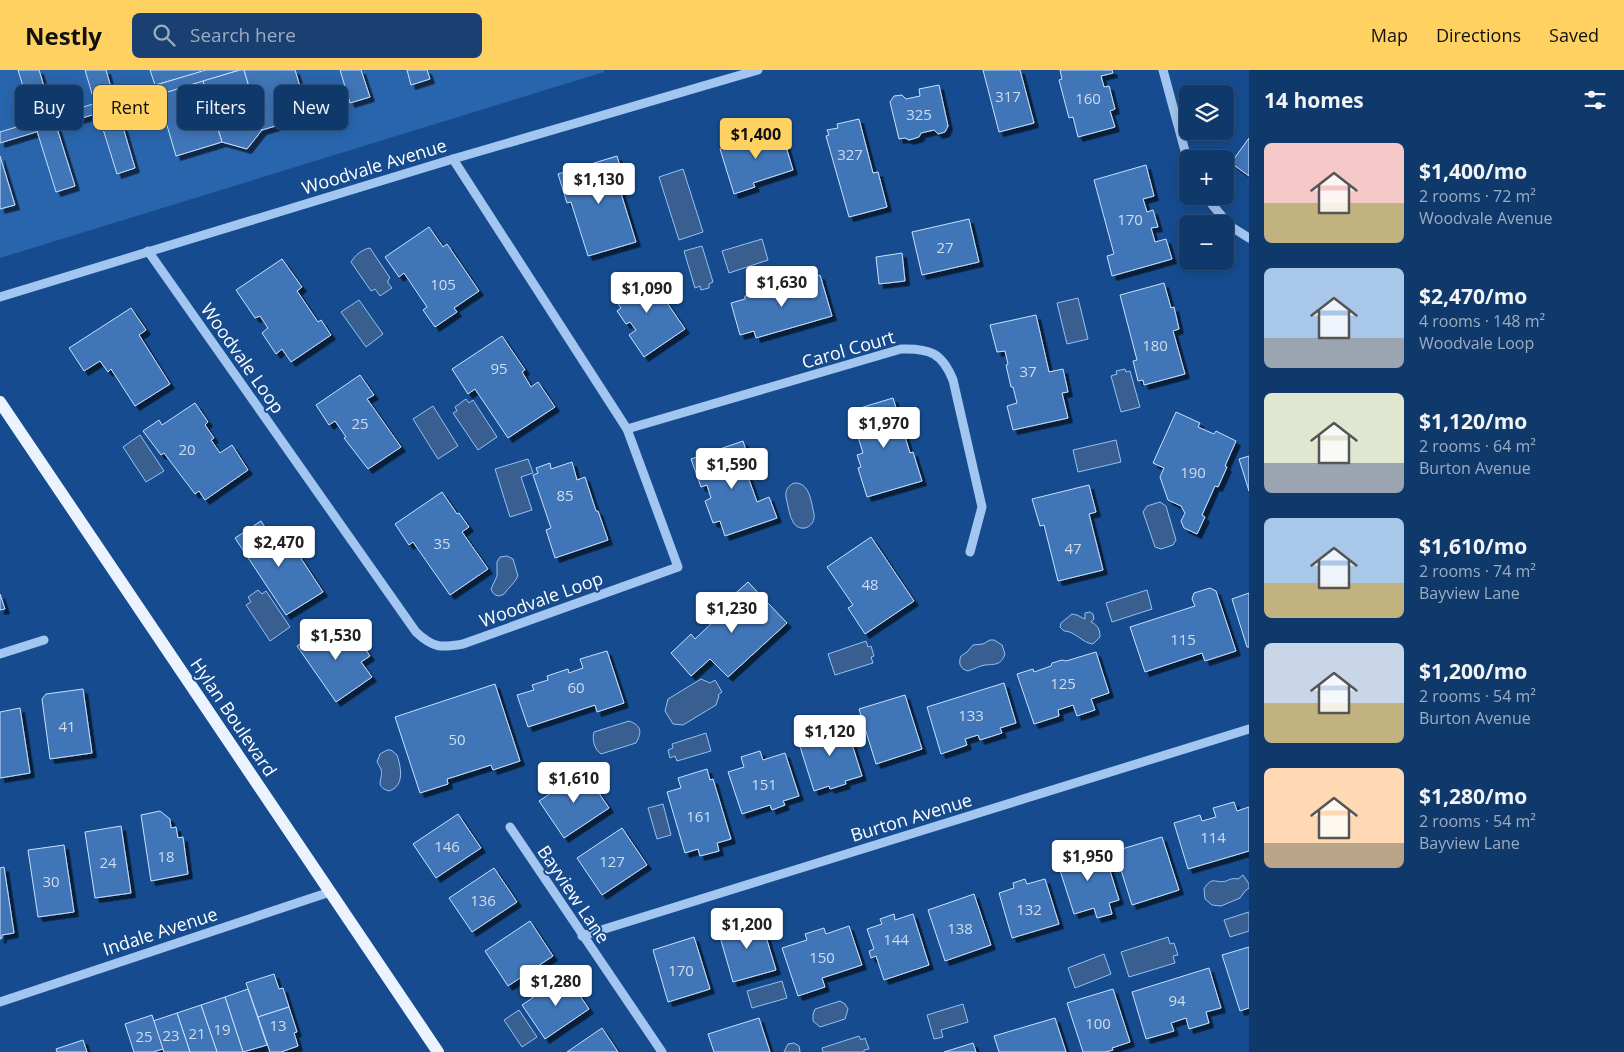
<!DOCTYPE html>
<html lang="en">
<head>
<meta charset="utf-8">
<style>
	:root { --surface:#10396b; --page:#194071; --text:#f1f3f6; --muted:#9cacc1; --line:#30537e; --accent:#ffd161 }
	body { margin:0; font-family:"Open Sans",sans-serif; background:var(--page); color:var(--text); height:100vh; display:flex; flex-direction:column; font-size:19px; white-space:nowrap }
	* { box-sizing:border-box; margin:0 }
	p { font-size:16px; color:var(--muted) }
	.icon { flex:none; width:28px; height:28px; fill:none; stroke:currentColor; stroke-width:2; stroke-linecap:round; stroke-linejoin:round }
	.map { position:relative; flex:1; overflow:hidden }
	.panel { display:flex; flex-direction:column; background:var(--surface); width:375px }
	.panel>* { flex:none }
	.guide { position:absolute; left:15px; top:15px; width:475px; height:45px; display:flex; gap:10px }
	.tools { position:absolute; left:1179px; top:15px; display:grid; gap:10px }
	.tools a { display:grid; place-items:center; width:55px; height:55px; border-radius:8px; background:var(--surface); box-shadow:0 2px 12px #0003,0 0 0 1px var(--line); font-size:25px }
	.price { position:absolute; translate:-50% -42px; padding:0 11px; border-radius:5px; background:#fff; color:#222; font-size:16px; line-height:32px; filter:drop-shadow(0 1px 2px #0008) }
	.price::after { content:''; position:absolute; left:50%; top:30px; width:15px; height:11px; margin-left:-8px; background:inherit; clip-path:polygon(0 0,100% 0,50% 100%) }
	.price.active { background:var(--accent); color:#111 }
	ul { padding:0; list-style:none }
	li { display:flex; align-items:center; gap:15px; height:125px; padding:0 15px }
	li span { display:grid; place-items:center; flex:none; width:140px; height:100px; border-radius:8px; color:#555 }
	li>.icon { margin-inline-start:auto }
	span .icon { width:60px; height:60px; fill:#fffc; stroke-width:1 }
	li b { font-size:21px }
	h2 { display:flex; justify-content:space-between; align-items:center; height:60px; padding:0 15px; font-size:21px }
	.pill { padding:0 18px; border-radius:8px; background:var(--surface); box-shadow:0 2px 12px #0003,0 0 0 1px var(--line); font-size:18px; line-height:45px }
	.pill.active { background:var(--accent); color:#111 }
	header { display:flex; align-items:center; gap:30px; box-sizing:border-box; height:70px; padding:0 25px; background:var(--accent); color:#111 }
	header strong { font-size:24px }
	nav { display:flex; gap:28px; margin-inline-start:auto; font-size:18px }
	.search { width:350px; height:45px; background:var(--page); display:flex; align-items:center; gap:12px; box-sizing:border-box; padding:0 18px; border-radius:8px; color:var(--muted); font-size:19px }
	main { display:flex; flex:1; min-height:0 }
	.map>svg:first-child { display:block }
</style>
</head>
<body>
<header>
<strong>Nestly</strong>
<div class="search"><svg class="icon" aria-label="search" viewBox="0 0 24 24"><circle cx="10" cy="10" r="6"/><path d="M15 15l6 6"/></svg>Search here</div>
<nav><a>Map</a><a>Directions</a><a>Saved</a></nav>
</header>
<main>
<div class="map">
<svg width="1249" height="982" viewBox="0 0 1249 982">
	<defs>
		<filter id="shadow"><feDropShadow dx="4.5" dy="4.5" stdDeviation="0" flood-color="#0009"/></filter>
	</defs>
	<rect width="100%" height="100%" fill="#164c8f"/>
	<polygon fill="#2965ad" points="0,0 604,0 604,2 0,188"/>
	<g fill="#385f90" stroke="#95c1f2">
		<polygon points="683,99 703,162 679,170 659,107"/>
		<polygon points="762,169 768,190 729,203 722,181"/>
		<polygon points="702,176 713,212 709,214 709,218 701,220 700,216 695,218 684,181"/>
		<path d="M370,178L390,208L388,210V213L392,218L380,226L375,219L371,221L351,192C355,185 363,179 370,178Z"/>
		<polygon points="1078,228 1088,269 1067,274 1057,233"/>
		<polygon points="359,230 383,264 366,277 341,242"/>
		<polygon points="1125,299 1126,302 1130,301 1140,337 1121,342 1111,306 1117,304 1116,301"/>
		<polygon points="466,329 469,333 473,330 497,367 478,380 453,343 457,341 455,337"/>
		<polygon points="433,336 458,376 438,389 413,349"/>
		<polygon points="140,365 164,401 146,412 123,377"/>
		<polygon points="1116,370 1121,392 1078,402 1073,380"/>
		<polygon points="528,389 533,403 521,407 532,440 510,447 495,399"/>
		<path d="M794,413C810,412 811,432 814,444C816,457 800,464 793,452C789,445 788,435 786,427C785,420 788,416 794,413Z"/>
		<polygon points="1160,432 1166,436 1176,470 1173,475 1161,479 1155,477 1143,442 1147,436"/>
		<path d="M507,486L513,489L518,506C515,513 508,518 504,524C498,528 493,525 491,519L497,506V492L500,487Z"/>
		<polygon points="258,520 262,524 266,521 290,557 270,571 246,535 251,532 248,527"/>
		<polygon points="1147,520 1152,539 1112,552 1106,533"/>
		<path d="M1090,542L1093,544L1094,549L1091,552C1098,555 1100,560 1100,567L1093,574C1082,573 1075,561 1064,561L1060,557L1061,553L1072,544L1077,545L1085,549V543Z"/>
		<path d="M990,570H994L1002,575L1005,584C1001,596 994,594 985,595C979,596 974,599 968,601C960,599 958,593 961,586L967,582L973,575L983,574Z"/>
		<polygon points="866,571 868,577 871,576 874,586 871,587 873,593 835,605 828,584"/>
		<polygon points="701,609 710,613 715,610 722,622 718,625 719,626 716,635 683,655 673,654 665,641 668,629"/>
		<path d="M629,651C642,656 642,662 636,673L601,684C594,679 592,669 594,662Z"/>
		<polygon points="706,663 711,681 677,691 675,686 670,688 668,680 673,678 672,674"/>
		<path d="M387,680H391L397,685C401,697 405,716 389,721C373,716 384,709 381,699C380,697 378,694 377,692L380,684Z"/>
		<polygon points="663,734 671,765 657,769 648,738"/>
		<path d="M1243,805L1249,814V818L1245,821L1240,828L1221,836L1212,835L1205,829L1204,819C1212,805 1216,814 1226,811C1231,809 1232,808 1238,809Z"/>
		<polygon points="1249,842 1249,861 1230,867 1224,850"/>
		<polygon points="1168,867 1170,874 1174,873 1178,885 1173,886 1175,893 1129,907 1121,882"/>
		<polygon points="1104,884 1111,904 1075,918 1068,898"/>
		<polygon points="782,911 787,928 752,938 747,921"/>
		<polygon points="840,931 845,934 848,939 845,949 820,957 813,951 813,944 815,939"/>
		<polygon points="963,934 968,952 941,960 943,967 934,969 927,945"/>
		<polygon points="519,940 537,967 522,977 504,950"/>
		<polygon points="859,966 861,970 865,968 869,979 864,980 864,982 823,982 822,978"/>
		<polygon points="794,973 799,976 800,982 784,982 788,974"/>
	</g>
	<g fill="#3f75b7" stroke="#c9e0fb" filter="url(#shadow)">
		<polygon points="18,0 39,0 53,46 34,52"/>
		<polygon points="85,0 106,0 114,28 95,34"/>
		<polygon points="150,0 200,0 201,2 155,15"/>
		<polygon points="206,0 240,0 0,73 0,62"/>
		<polygon points="240,0 244,0 262,60 247,79 222,72 203,11"/>
		<polygon points="244,0 295,0 309,46 262,60"/>
		<polygon points="340,0 361,0 370,27 350,33"/>
		<polygon points="407,0 427,0 430,9 411,15"/>
		<polygon points="983,0 1020,0 1034,53 999,62"/>
		<polygon points="1060,0 1112,0 1113,3 1101,6 1104,17 1109,16 1115,39 1110,41 1115,57 1078,67 1073,47 1069,48 1059,10 1062,9"/>
		<polygon points="203,11 222,72 176,86 158,25"/>
		<polygon points="939,15 948,56 945,62 938,64 934,60 921,63 919,67 909,70 905,68 899,69 890,32 894,26 902,25 906,29 920,26 919,19"/>
		<polygon points="117,37 135,98 117,104 98,43"/>
		<polygon points="859,49 873,103 878,102 887,137 849,147 826,66 829,65 827,60 838,58 837,54"/>
		<polygon points="56,55 75,116 56,122 37,61"/>
		<polygon points="781,60 793,100 753,113 755,117 734,124 720,79 735,74 734,71 751,66 752,69"/>
		<polygon points="1249,68 1249,106 1231,93"/>
		<polygon points="0,86 15,135 0,139"/>
		<polygon points="617,86 626,115 619,117 636,172 588,186 571,132 567,133 558,104"/>
		<polygon points="1146,95 1154,126 1143,129 1147,142 1153,140 1158,157 1151,158 1155,172 1166,169 1172,189 1112,206 1107,186 1114,184 1094,110"/>
		<polygon points="969,149 979,192 922,205 912,162"/>
		<polygon points="429,157 443,177 447,174 479,221 454,238 457,242 435,257 423,240 427,237 404,203 399,207 385,187"/>
		<polygon points="902,183 905,211 879,214 876,187"/>
		<polygon points="282,189 302,217 297,221 318,252 321,250 331,265 291,292 282,279 276,284 262,263 268,258 260,246 255,248 236,220"/>
		<polygon points="646,202 685,259 644,287 629,265 636,260 630,252 626,254 617,241 621,238 612,225"/>
		<polygon points="820,205 832,246 756,268 754,261 740,265 731,233 745,229 745,226"/>
		<polygon points="1164,213 1171,238 1174,237 1179,259 1173,261 1185,304 1144,315 1143,310 1138,311 1133,291 1137,290 1120,225"/>
		<polygon points="131,238 146,260 139,265 170,314 135,336 111,299 108,302 100,291 84,301 69,278"/>
		<polygon points="1036,245 1049,302 1063,299 1068,322 1062,323 1068,348 1013,360 1007,336 1017,333 1013,317 1011,317 1006,295 1008,294 1005,281 997,282 990,255"/>
		<polygon points="502,266 525,300 522,302 531,317 538,312 555,337 508,368 475,319 468,324 452,299"/>
		<polygon points="360,305 374,325 367,329 401,377 368,399 344,368 346,367 335,351 329,355 316,335"/>
		<polygon points="893,328 910,383 913,382 922,411 867,427 858,398 861,397 857,385 863,383 850,341"/>
		<polygon points="195,333 208,352 205,355 214,368 211,370 220,383 232,375 248,400 205,430 199,421 195,424 164,383 161,385 143,361 159,350 162,355"/>
		<polygon points="1176,342 1200,353 1198,357 1214,364 1216,361 1236,371 1225,396 1227,397 1218,417 1215,416 1202,445 1205,447 1197,464 1184,458 1181,451 1185,443 1181,436 1168,430 1160,407 1164,398 1153,393"/>
		<polygon points="743,371 752,399 746,401 757,432 769,427 777,448 725,466 720,451 713,453 705,431 711,428 707,415 701,417 691,389"/>
		<polygon points="1249,386 1249,421 1239,389"/>
		<polygon points="572,392 577,410 585,407 596,441 598,441 608,470 555,488 546,460 551,458 533,405 538,403 536,398 550,393 551,399"/>
		<polygon points="1089,415 1096,442 1089,444 1103,500 1058,511 1044,455 1040,456 1032,429"/>
		<polygon points="442,422 457,444 459,443 469,457 462,462 488,499 450,525 413,472 409,475 395,454"/>
		<polygon points="261,451 274,471 285,464 323,522 286,545 235,468"/>
		<polygon points="871,467 914,531 865,564 848,538 853,535 827,497"/>
		<polygon points="748,512 787,553 728,607 710,589 691,606 671,583 691,564 695,569 732,534 728,530"/>
		<polygon points="1210,518 1216,521 1236,581 1205,591 1202,583 1145,602 1130,557 1195,536 1192,529 1194,523"/>
		<polygon points="1249,523 1249,577 1247,577 1232,529"/>
		<polygon points="0,524 5,539 0,540"/>
		<polygon points="333,551 351,577 360,571 370,586 361,592 372,607 336,632 297,576"/>
		<polygon points="607,581 624,633 597,642 595,635 528,657 517,625 534,620 532,615 548,610 547,606 568,599 569,603 583,598 580,589"/>
		<polygon points="1096,582 1109,623 1091,629 1095,640 1077,646 1073,635 1058,640 1059,646 1034,654 1017,604 1033,599 1034,602 1051,596 1052,593 1062,590 1066,591"/>
		<polygon points="1004,613 1016,653 1000,658 1002,663 980,670 978,665 965,669 967,675 941,684 927,637"/>
		<polygon points="495,614 520,691 493,700 491,695 447,709 448,714 420,723 395,647"/>
		<polygon points="83,619 92,683 50,689 42,629 46,624"/>
		<polygon points="905,625 922,679 876,694 859,639"/>
		<polygon points="20,638 30,703 0,708 0,642"/>
		<polygon points="845,652 862,706 845,711 846,714 830,719 829,716 814,721 797,667"/>
		<polygon points="760,681 763,690 785,683 799,726 783,731 785,735 772,740 770,735 742,744 728,702 744,697 741,687"/>
		<polygon points="707,699 710,710 713,709 731,769 717,773 719,781 700,786 698,779 685,783 667,722 681,718 678,708"/>
		<polygon points="584,701 609,738 564,768 539,731"/>
		<polygon points="1234,732 1237,741 1249,737 1249,781 1188,799 1174,753 1200,745 1202,751 1216,747 1213,738"/>
		<polygon points="160,741 170,749 171,758 176,757 178,768 183,767 188,804 151,811 141,745"/>
		<polygon points="458,744 481,778 436,808 413,774"/>
		<polygon points="121,756 131,823 95,828 85,762"/>
		<polygon points="622,758 647,795 602,825 577,788"/>
		<polygon points="1162,767 1179,820 1132,835 1115,781"/>
		<polygon points="64,775 74,842 38,847 28,780"/>
		<polygon points="1103,778 1119,830 1109,833 1112,844 1097,848 1094,838 1074,844 1056,788 1083,780 1085,784"/>
		<polygon points="4,797 14,863 2,865 2,868 0,869 0,798"/>
		<polygon points="494,798 517,832 472,862 449,828"/>
		<polygon points="1025,809 1027,814 1045,809 1059,854 1012,868 999,823 1014,818 1013,813"/>
		<polygon points="974,824 991,875 945,891 928,840"/>
		<polygon points="894,844 895,850 913,844 929,895 884,910 876,886 871,888 869,881 874,879 867,859 882,854 880,849"/>
		<polygon points="760,847 776,900 733,912 718,860"/>
		<polygon points="530,851 553,886 508,916 485,881"/>
		<polygon points="849,856 862,895 822,908 825,917 798,926 782,878 807,870 805,864 824,858 826,864"/>
		<polygon points="694,867 710,919 668,932 653,880"/>
		<polygon points="1249,877 1249,938 1240,941 1222,885"/>
		<polygon points="1209,898 1221,938 1206,942 1209,953 1189,959 1186,948 1171,953 1174,961 1146,969 1132,922"/>
		<polygon points="274,904 279,919 283,918 289,937 258,947 246,913"/>
		<polygon points="566,905 589,939 545,969 522,935"/>
		<polygon points="248,919 267,975 243,982 225,927"/>
		<polygon points="1113,919 1130,972 1112,978 1113,980 1105,982 1083,982 1067,933"/>
		<polygon points="225,927 243,982 217,982 201,935"/>
		<polygon points="201,935 217,982 190,982 177,943"/>
		<polygon points="289,937 297,962 294,963 298,976 281,982 270,982 258,947"/>
		<polygon points="177,943 190,982 164,982 153,951"/>
		<polygon points="152,945 163,979 153,982 134,982 125,954"/>
		<polygon points="759,948 770,982 714,982 708,964"/>
		<polygon points="1055,948 1066,982 999,982 994,966"/>
		<polygon points="602,958 618,982 567,982"/>
		<polygon points="83,970 87,982 57,982 56,979"/>
		<polygon points="973,973 976,982 944,982"/>
	</g>
	<g fill="none" stroke-linecap="round" stroke-linejoin="round">
		<g stroke="#a3c6f0" stroke-width="9">
			<polyline points="1163,0 1188,92"/>
			<polyline points="1205,126 1230,156 1249,168"/>
			<path d="M148,181L416,562C433,578 441,578 463,574L678,497L627,359L453,89"/>
			<polyline points="0,227 453,89 758,0"/>
			<path d="M627,359L901,279C930,278 942,283 953,310L982,437L970,482"/>
			<polyline points="0,584 44,570"/>
			<polyline points="510,757 662,982"/>
			<polyline points="582,866 1249,659"/>
			<polyline points="0,932 330,822"/>
		</g>
		<polyline stroke="#ebf3ff" stroke-width="12" points="0,332 438,982"/>
	</g>
	<g text-anchor="middle" dominant-baseline="central" stroke-width="4" stroke-linejoin="round" paint-order="stroke">
		<g font-size="15" fill="#cfdced">
			<text x="1008" y="26">317</text>
			<text x="1088" y="28">160</text>
			<text x="919" y="44">325</text>
			<text x="850" y="84">327</text>
			<text x="1130" y="149">170</text>
			<text x="945" y="177">27</text>
			<text x="443" y="214">105</text>
			<text x="1155" y="275">180</text>
			<text x="499" y="298">95</text>
			<text x="1028" y="301">37</text>
			<text x="360" y="353">25</text>
			<text x="187" y="379">20</text>
			<text x="1193" y="402">190</text>
			<text x="565" y="425">85</text>
			<text x="442" y="473">35</text>
			<text x="1073" y="478">47</text>
			<text x="870" y="514">48</text>
			<text x="1183" y="569">115</text>
			<text x="1063" y="613">125</text>
			<text x="576" y="617">60</text>
			<text x="971" y="645">133</text>
			<text x="67" y="656">41</text>
			<text x="457" y="669">50</text>
			<text x="764" y="714">151</text>
			<text x="699" y="746">161</text>
			<text x="1213" y="767">114</text>
			<text x="447" y="776">146</text>
			<text x="166" y="786">18</text>
			<text x="612" y="791">127</text>
			<text x="108" y="792">24</text>
			<text x="51" y="811">30</text>
			<text x="483" y="830">136</text>
			<text x="1029" y="839">132</text>
			<text x="960" y="858">138</text>
			<text x="896" y="869">144</text>
			<text x="822" y="887">150</text>
			<text x="681" y="900">170</text>
			<text x="1177" y="930">94</text>
			<text x="1098" y="953">100</text>
			<text x="278" y="955">13</text>
			<text x="222" y="959">19</text>
			<text x="197" y="963">21</text>
			<text x="171" y="965">23</text>
			<text x="144" y="966">25</text>
		</g>
		<g font-size="18" fill="#fff" stroke="#164c8f">
			<text transform="translate(374 96) rotate(-17)">Woodvale Avenue</text>
			<text transform="translate(848 279) rotate(-16)">Carol Court</text>
			<text transform="translate(243 288) rotate(55)">Woodvale Loop</text>
			<text transform="translate(541 529) rotate(-20)">Woodvale Loop</text>
			<text transform="translate(234 647) rotate(56)">Hylan Boulevard</text>
			<text transform="translate(911 747) rotate(-17)">Burton Avenue</text>
			<text transform="translate(574 824) rotate(56)">Bayview Lane</text>
			<text transform="translate(160 861) rotate(-18)">Indale Avenue</text>
		</g>
	</g>
</svg>
<div class="tools">
<a><svg class="icon" aria-label="layers" viewBox="0 0 24 24"><path d="M12 4l9 5-9 5-9-5zM3 14l9 5 9-5"/></svg></a>
<a>+</a>
<a>−</a>
</div>
<b class="price active" style="left:756px;top:90px">$1,400</b>
<b class="price" style="left:599px;top:135px">$1,130</b>
<b class="price" style="left:782px;top:238px">$1,630</b>
<b class="price" style="left:647px;top:244px">$1,090</b>
<b class="price" style="left:884px;top:379px">$1,970</b>
<b class="price" style="left:732px;top:420px">$1,590</b>
<b class="price" style="left:279px;top:498px">$2,470</b>
<b class="price" style="left:732px;top:564px">$1,230</b>
<b class="price" style="left:336px;top:591px">$1,530</b>
<b class="price" style="left:830px;top:687px">$1,120</b>
<b class="price" style="left:574px;top:734px">$1,610</b>
<b class="price" style="left:1088px;top:812px">$1,950</b>
<b class="price" style="left:747px;top:880px">$1,200</b>
<b class="price" style="left:556px;top:937px">$1,280</b>
<div class="guide">
<a class="pill">Buy</a>
<a class="pill active">Rent</a>
<a class="pill">Filters</a>
<a class="pill">New</a>
</div>
</div>
<section class="panel">
<h2>14 homes<svg class="icon" aria-label="filters" viewBox="0 0 24 24"><path d="M4 7h16M4 17h16"/><circle cx="9" cy="7" r="2"/><circle cx="15" cy="17" r="2"/></svg></h2>
<ul>
<li><span style="background:linear-gradient(#f6c9c9 60%,#c2b280 0)"><svg class="icon" aria-label="home" viewBox="0 0 24 24"><path d="M3 11l9-7 9 7M6 9v11h12V9"/></svg></span><div><b>$1,400/mo</b><p>2 rooms · 72 m²</p><p>Woodvale Avenue</p></div></li>
<li><span style="background:linear-gradient(#a9c7e8 70%,#9aa5b1 0)"><svg class="icon" aria-label="home" viewBox="0 0 24 24"><path d="M3 11l9-7 9 7M6 9v11h12V9"/></svg></span><div><b>$2,470/mo</b><p>4 rooms · 148 m²</p><p>Woodvale Loop</p></div></li>
<li><span style="background:linear-gradient(#dfe7d0 70%,#9aa5b1 0)"><svg class="icon" aria-label="home" viewBox="0 0 24 24"><path d="M3 11l9-7 9 7M6 9v11h12V9"/></svg></span><div><b>$1,120/mo</b><p>2 rooms · 64 m²</p><p>Burton Avenue</p></div></li>
<li><span style="background:linear-gradient(#a9c7e8 65%,#c2b280 0)"><svg class="icon" aria-label="home" viewBox="0 0 24 24"><path d="M3 11l9-7 9 7M6 9v11h12V9"/></svg></span><div><b>$1,610/mo</b><p>2 rooms · 74 m²</p><p>Bayview Lane</p></div></li>
<li><span style="background:linear-gradient(#c9d6e8 60%,#c2b280 0)"><svg class="icon" aria-label="home" viewBox="0 0 24 24"><path d="M3 11l9-7 9 7M6 9v11h12V9"/></svg></span><div><b>$1,200/mo</b><p>2 rooms · 54 m²</p><p>Burton Avenue</p></div></li>
<li><span style="background:linear-gradient(#ffd9b3 75%,#b9a48a 0)"><svg class="icon" aria-label="home" viewBox="0 0 24 24"><path d="M3 11l9-7 9 7M6 9v11h12V9"/></svg></span><div><b>$1,280/mo</b><p>2 rooms · 54 m²</p><p>Bayview Lane</p></div></li>
</ul>
</section>
</main>
</body>
</html>
